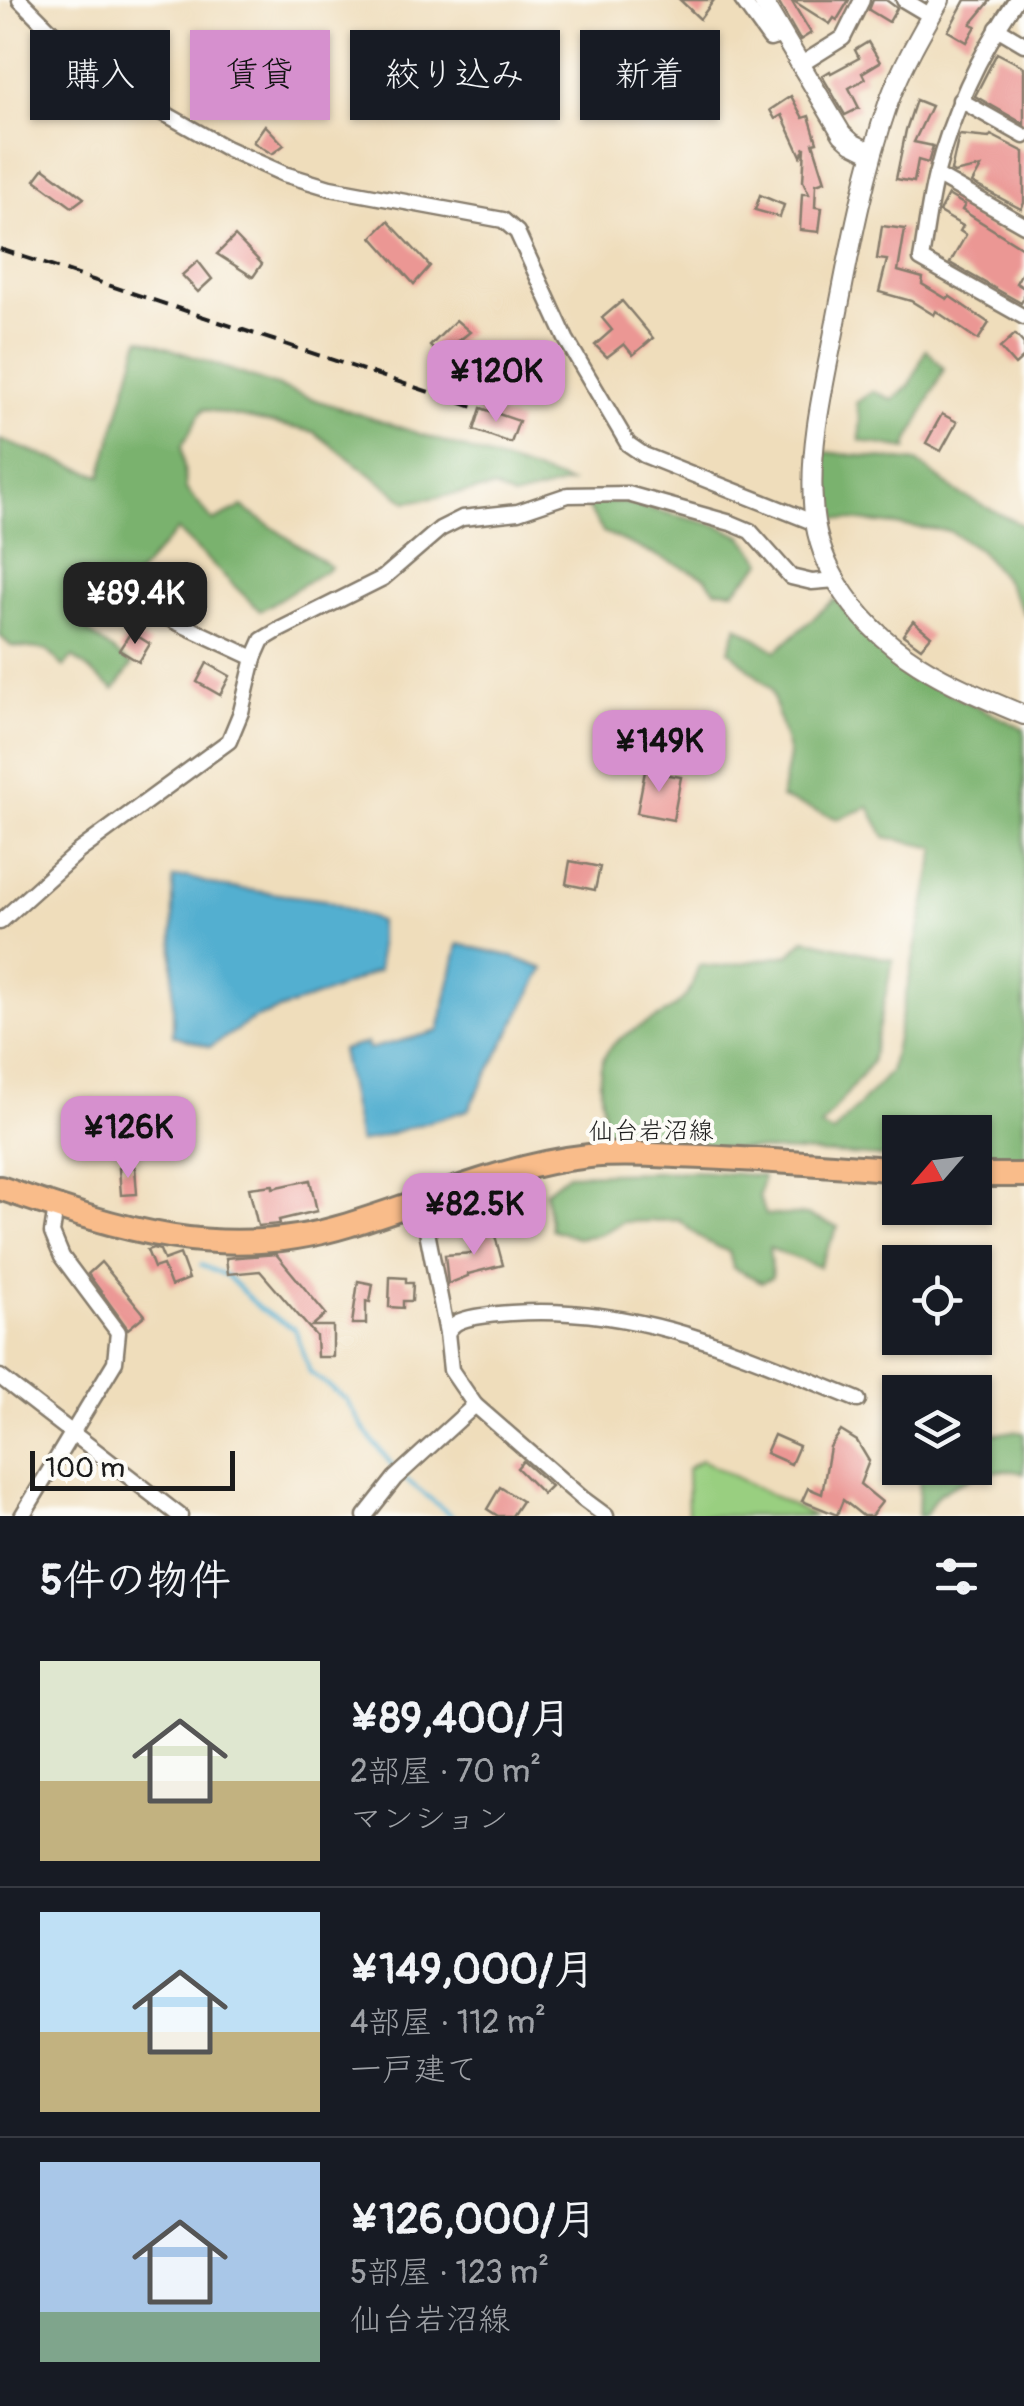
<!DOCTYPE html>
<html lang="ja">
<head>
<meta charset="utf-8">
<style>
	:root { --surface:#171b24; --page:#20242c; --text:#f1f3f6; --muted:#9ea1a6; --line:#363941; --accent:#d690ce }
	body { margin:0; font-family:Pangolin,"Klee One",sans-serif; background:var(--page); color:var(--text); height:100vh; display:flex; flex-direction:column; font-size:38px; white-space:nowrap }
	* { box-sizing:border-box; margin:0 }
	p { font-size:32px; color:var(--muted) }
	.icon { flex:none; width:55px; height:55px; fill:none; stroke:currentColor; stroke-width:2; stroke-linecap:round; stroke-linejoin:round }
	.map { position:relative; height:1516px; overflow:hidden }
	.sheet { display:flex; flex-direction:column; background:var(--surface); flex:1 }
	.sheet>* { flex:none }
	.banner { position:absolute; left:30px; top:30px; width:965px; height:90px; display:flex; gap:20px }
	.needle { width:65px; rotate:242deg }
	.controls { position:absolute; left:882px; top:1115px; display:grid; gap:20px }
	.controls a { display:grid; place-items:center; width:110px; height:110px; border-radius:0px; background:var(--surface); box-shadow:0 2px 8px #0004; font-size:50px }
	.scale { position:absolute; left:30px; bottom:25px; width:205px; box-sizing:border-box; padding-left:10px; border:5px solid #1c1c1c; border-top:0; font-size:28px; line-height:35px; white-space:nowrap; color:#1c1c1c; -webkit-text-stroke:8px #fdfcf7; paint-order:stroke }
	.price { position:absolute; translate:-50% -85px; padding:0 22px; border-radius:20px; background:var(--accent); color:#111; font-size:32px; line-height:65px; filter:drop-shadow(0 2px 5px #0008) }
	.price::after { content:''; position:absolute; left:50%; top:60px; width:30px; height:22px; margin-left:-15px; background:inherit; clip-path:polygon(0 0,100% 0,50% 100%) }
	.price.active { background:#222; color:#fff }
	ul { padding:0; list-style:none }
	li { display:flex; align-items:center; gap:30px; height:250px; padding:0 40px }
	li+li { border-top:2px solid var(--line) }
	li span { display:grid; place-items:center; flex:none; width:280px; height:200px; border-radius:0px; color:#555 }
	li>.icon { margin-inline-start:auto }
	span .icon { width:120px; height:120px; fill:#fffc; stroke-width:1 }
	li b { font-size:42px }
	h2 { display:flex; justify-content:space-between; align-items:center; height:120px; padding:0 40px; font-size:42px }
	.chip { padding:0 35px; border-radius:0px; background:var(--surface); box-shadow:0 2px 8px #0004; font-size:35px; line-height:90px }
	.chip.active { background:var(--accent); color:#111 }
	.map>svg:first-child { display:block }
</style>
</head>
<body>
<div class="map">
<svg width="1024" height="1516" viewBox="0 0 1024 1516">
	<rect width="100%" height="100%" fill="#fdfcf7"/>
	<filter id="ink" filterUnits="userSpaceOnUse"><feTurbulence type="fractalNoise" baseFrequency=".01" numOctaves="2"/><feDisplacementMap in="SourceGraphic" scale="20" xChannelSelector="R" yChannelSelector="G"/><feConvolveMatrix kernelMatrix="1 2 1 2 8 2 1 2 1" color-interpolation-filters="sRGB"/></filter>
	<filter id="wash" filterUnits="userSpaceOnUse"><feTurbulence type="fractalNoise" baseFrequency=".0048" numOctaves="4" result="noise"/><feDisplacementMap in="SourceGraphic" scale="40" xChannelSelector="R" yChannelSelector="G"/><feGaussianBlur stdDeviation="2.25" result="paint"/><feColorMatrix in="noise" values="0 0 0 0 0 0 0 0 0 0 0 0 0 0 0 0 0 1.4 0 .05"/><feComposite in="paint" operator="in"/></filter>
	<g filter="url(#wash)">
		<rect width="100%" height="100%" fill="#efddbb"/>
		<polygon fill="#99cf80" stroke="#5a764e" stroke-width="2.5" points="701,1460 814,1516 688,1516 687,1469"/>
		<g fill="#7ab26e" stroke="#4b6745" stroke-width="2.5">
			<polygon points="140,338 319,401 570,483 513,498 494,488 407,502 314,432 203,409 182,446 186,489 213,521 242,507 331,567 260,611 177,530 87,631 132,665 114,690 73,657 64,667 47,650 11,646 0,636 0,440 101,476"/>
			<polygon points="926,349 944,369 908,443 907,449 860,441 860,420 856,403 873,391 893,400 910,385"/>
			<polygon points="824,452 917,462 958,493 1024,526 1024,615 1007,583 980,550 949,531 823,517"/>
			<polygon points="584,502 622,502 719,526 743,537 763,562 734,591 715,590 705,577 603,532"/>
			<path d="M835,599L878,649L925,682L1024,729V1162L975,1160V1132H900V1158L647,1143L609,1144C606,1124 599,1095 600,1075C602,1027 664,1027 687,994C693,986 695,974 699,965L717,967L789,955L805,939L893,960L871,1063L821,1127L833,1133L890,1072L936,848L885,837L869,807L838,819L781,798L789,755L771,689L729,650L737,626L776,651Z"/>
			<polygon points="699,1171 763,1176 759,1197 766,1215 807,1215 838,1227 819,1267 769,1248 772,1277 762,1282 733,1268 729,1252 703,1240 679,1220 623,1222 599,1235 577,1238 551,1229 545,1192 568,1174"/>
			<path d="M1014,1431L1024,1433V1474C1003,1463 957,1481 939,1494C933,1499 930,1508 926,1515L918,1516L920,1470L924,1468H975V1437Z"/>
		</g>
		<g fill="#52afd0" stroke="#376676" stroke-width="2.5">
			<polygon points="188,877 218,886 325,900 379,921 379,970 332,991 254,1019 210,1047 173,1035 173,878"/>
			<polygon points="458,944 510,956 544,969 468,1110 359,1143 341,1050 367,1043 369,1049 439,1031"/>
		</g>
		<g fill="none" stroke-linecap="round" stroke-linejoin="round">
			<g stroke="#52afd0" stroke-width="4">
				<polyline points="0,1172 140,1219"/>
				<polyline points="201,1265 227,1276 260,1309 295,1329 310,1372 346,1399 365,1431 396,1470"/>
				<polyline points="404,1478 452,1516"/>
			</g>
		</g>
		<g id="blocks">
			<g fill="#eb9794">
				<polygon points="680,0 714,0 700,19"/>
				<polygon points="777,0 791,0 811,33 800,40"/>
				<polygon points="792,0 849,0 837,20 834,18 830,24"/>
				<polygon points="873,0 886,0 897,8 889,22 869,10"/>
				<polygon points="965,0 991,0 971,24 976,26 967,42 948,31"/>
				<polygon points="868,42 880,62 862,73 865,79 849,88 859,108 845,115 822,76 830,71 831,73 859,58 855,50"/>
				<polygon points="997,53 1024,67 1024,124 975,96"/>
				<polygon points="791,96 803,118 809,116 817,142 813,143 825,181 816,184 815,207 822,208 819,232 800,230 802,194 809,194 803,181 805,147 801,156 782,115 775,119 770,110"/>
				<polygon points="916,100 931,106 914,142 933,146 928,163 918,160 914,182 896,179 906,130"/>
				<polygon points="265,125 284,145 272,154 253,142"/>
				<polygon points="959,135 989,138 991,135 1024,152 1024,203 1021,209 972,183 981,167 954,173 951,171"/>
				<polygon points="44,168 84,198 72,207 35,180"/>
				<polygon points="760,195 784,205 780,217 755,210"/>
				<polygon points="948,195 965,205 962,210 1024,249 1024,269 1016,283 1024,288 1024,298 1021,303 950,263 966,235 960,231 963,226 939,212"/>
				<polygon points="388,221 430,266 414,284 372,237"/>
				<polygon points="882,226 905,229 898,271 923,278 922,284 947,299 949,296 989,323 978,340 936,311 934,315 911,301 879,292 887,260 877,259"/>
				<polygon points="235,236 262,264 253,277 217,254"/>
				<polygon points="198,261 212,279 198,292 182,275"/>
				<polygon points="622,301 653,338 633,355 624,344 607,357 595,345 612,330 602,318"/>
				<polygon points="456,320 470,332 451,347 454,349 442,358 430,346"/>
				<polygon points="1015,334 1024,344 1024,357 1015,365 1000,348"/>
				<polygon points="481,408 519,421 511,443 474,430"/>
				<polygon points="942,414 957,422 941,451 926,443"/>
				<polygon points="913,621 931,636 921,648 903,635"/>
				<polygon points="131,632 150,644 139,662 119,650"/>
				<polygon points="207,663 230,676 220,695 197,682"/>
				<polygon points="645,771 681,777 673,820 637,813"/>
				<polygon points="570,861 600,867 595,890 566,884"/>
				<polygon points="126,1116 131,1137 103,1144 98,1123"/>
				<polygon points="135,1167 137,1194 121,1195 119,1168"/>
				<polygon points="310,1180 317,1211 279,1220 280,1224 258,1226 249,1188 273,1185 273,1188"/>
				<polygon points="494,1232 503,1265 468,1274 468,1276 448,1284 445,1255 473,1253 469,1238"/>
				<polygon points="153,1248 160,1250 164,1260 180,1254 189,1279 171,1286 163,1265 154,1268 147,1250"/>
				<polygon points="276,1254 326,1314 312,1326 333,1326 333,1357 317,1357 316,1336 260,1271 228,1274 226,1258"/>
				<polygon points="101,1262 145,1315 128,1329 88,1274"/>
				<polygon points="390,1277 406,1278 406,1283 413,1283 412,1301 403,1301 403,1308 389,1307"/>
				<polygon points="358,1281 373,1284 370,1302 366,1301 366,1324 352,1324"/>
				<polygon points="841,1431 857,1441 869,1461 860,1484 882,1502 871,1516 863,1516 843,1500 837,1515 802,1501 808,1488 822,1494 830,1447"/>
				<polygon points="774,1435 799,1446 791,1464 766,1453"/>
				<polygon points="523,1461 551,1486 543,1494 517,1468"/>
				<polygon points="500,1487 522,1501 512,1516 498,1516 487,1509"/>
			</g>
		</g>
	</g>
	<g filter="url(#ink)">
		<use href="#blocks" fill-opacity="0" stroke="#867c6c" stroke-width="2.5"/>
		<g fill="none" stroke-linecap="round" stroke-linejoin="round">
			<defs>
				<g id="minor">
					<polyline points="20,0 108,88 171,117 226,148 284,174 330,188 503,220 517,232 566,339 628,444 644,455 815,523"/>
					<polyline points="742,0 770,39 783,35"/>
					<polyline points="904,0 931,16"/>
					<path d="M1016,0C980,53 952,112 936,175C929,202 926,231 921,259L1024,317"/>
					<polyline points="997,28 1024,44"/>
					<polyline points="800,65 843,38 862,0"/>
					<polyline points="960,100 1024,136"/>
					<polyline points="936,175 1024,225"/>
					<polyline points="131,593 159,614 254,658"/>
					<polyline points="0,922 79,851 229,741 241,712 254,658 262,640 277,631 383,578 440,529 462,518 518,512 568,495 628,494 731,523 750,531 791,577 812,582 836,580"/>
					<polyline points="421,1201 447,1333 451,1370 475,1405 583,1499 606,1516"/>
					<path d="M447,1333C449,1330 454,1324 458,1322C469,1316 497,1314 511,1313C639,1304 742,1353 858,1400"/>
					<polyline points="0,1377 180,1516"/>
					<polyline points="22,1516 115,1362 118,1332 62,1257 52,1233 56,1207"/>
					<polyline points="365,1516 395,1478 475,1405"/>
				</g>
				<g id="tertiary">
					<polyline points="762,0 842,134 852,143 872,153"/>
					<path d="M940,0C921,33 902,66 889,101C864,173 850,248 836,322C825,380 809,444 813,502C814,529 823,558 837,582C880,655 949,684 1024,715"/>
				</g>
				<g id="primary">
					<polyline points="975,1175 1024,1175"/>
					<path d="M0,1188C119,1229 222,1264 348,1225C427,1201 506,1165 589,1156C626,1152 665,1156 703,1157C769,1160 834,1165 900,1170"/>
				</g>
			</defs>
			<use href="#minor" stroke="#867c6c" stroke-width="19"/>
			<use href="#tertiary" stroke="#867c6c" stroke-width="22"/>
			<use href="#primary" stroke="#867c6c" stroke-width="28"/>
			<use href="#minor" stroke="#fff" stroke-width="14"/>
			<use href="#tertiary" stroke="#fff" stroke-width="18"/>
			<use href="#primary" stroke="#f9bc8a" stroke-width="22"/>
			<polyline stroke="#1c1c1c" stroke-width="4" stroke-dasharray="15 8" stroke-linecap="butt" points="0,249 474,407"/>
		</g>
	</g>
	<g text-anchor="middle" dominant-baseline="central" stroke-width="8" stroke-linejoin="round" paint-order="stroke">
		<g font-size="25" fill="#1c1c1c" stroke="#fdfcf7">
			<text x="651" y="1131">仙台岩沼線</text>
		</g>
	</g>
</svg>
<div class="controls">
<a><svg class="needle" viewBox="-14 -14 28 28"><path d="M0-13l5 13h-10z" fill="#e53935"/><path d="M0 13l5-13h-10z" fill="#9ea1a6"/></svg></a>
<a><svg class="icon" aria-label="locate" viewBox="0 0 24 24"><circle cx="12" cy="12" r="6"/><path d="M12 2v4M12 18v4M2 12h4M18 12h4"/></svg></a>
<a><svg class="icon" aria-label="layers" viewBox="0 0 24 24"><path d="M12 4l9 5-9 5-9-5zM3 14l9 5 9-5"/></svg></a>
</div>
<div class="scale">100 m</div>
<b class="price" style="left:496px;top:425px">¥120K</b>
<b class="price active" style="left:135px;top:647px">¥89.4K</b>
<b class="price" style="left:659px;top:795px">¥149K</b>
<b class="price" style="left:128px;top:1181px">¥126K</b>
<b class="price" style="left:474px;top:1258px">¥82.5K</b>
<div class="banner">
<a class="chip">購入</a>
<a class="chip active">賃貸</a>
<a class="chip">絞り込み</a>
<a class="chip">新着</a>
</div>
</div>
<section class="sheet">
<h2>5件の物件<svg class="icon" aria-label="filters" viewBox="0 0 24 24"><path d="M4 7h16M4 17h16"/><circle cx="9" cy="7" r="2"/><circle cx="15" cy="17" r="2"/></svg></h2>
<ul>
<li><span style="background:linear-gradient(#dfe7d0 60%,#c2b280 0)"><svg class="icon" aria-label="home" viewBox="0 0 24 24"><path d="M3 11l9-7 9 7M6 9v11h12V9"/></svg></span><div><b>¥89,400/月</b><p>2部屋 · 70 m²</p><p>マンション</p></div></li>
<li><span style="background:linear-gradient(#bfe0f5 60%,#c2b280 0)"><svg class="icon" aria-label="home" viewBox="0 0 24 24"><path d="M3 11l9-7 9 7M6 9v11h12V9"/></svg></span><div><b>¥149,000/月</b><p>4部屋 · 112 m²</p><p>一戸建て</p></div></li>
<li><span style="background:linear-gradient(#a9c7e8 75%,#7fa58c 0)"><svg class="icon" aria-label="home" viewBox="0 0 24 24"><path d="M3 11l9-7 9 7M6 9v11h12V9"/></svg></span><div><b>¥126,000/月</b><p>5部屋 · 123 m²</p><p>仙台岩沼線</p></div></li>
</ul>
</section>
</body>
</html>
